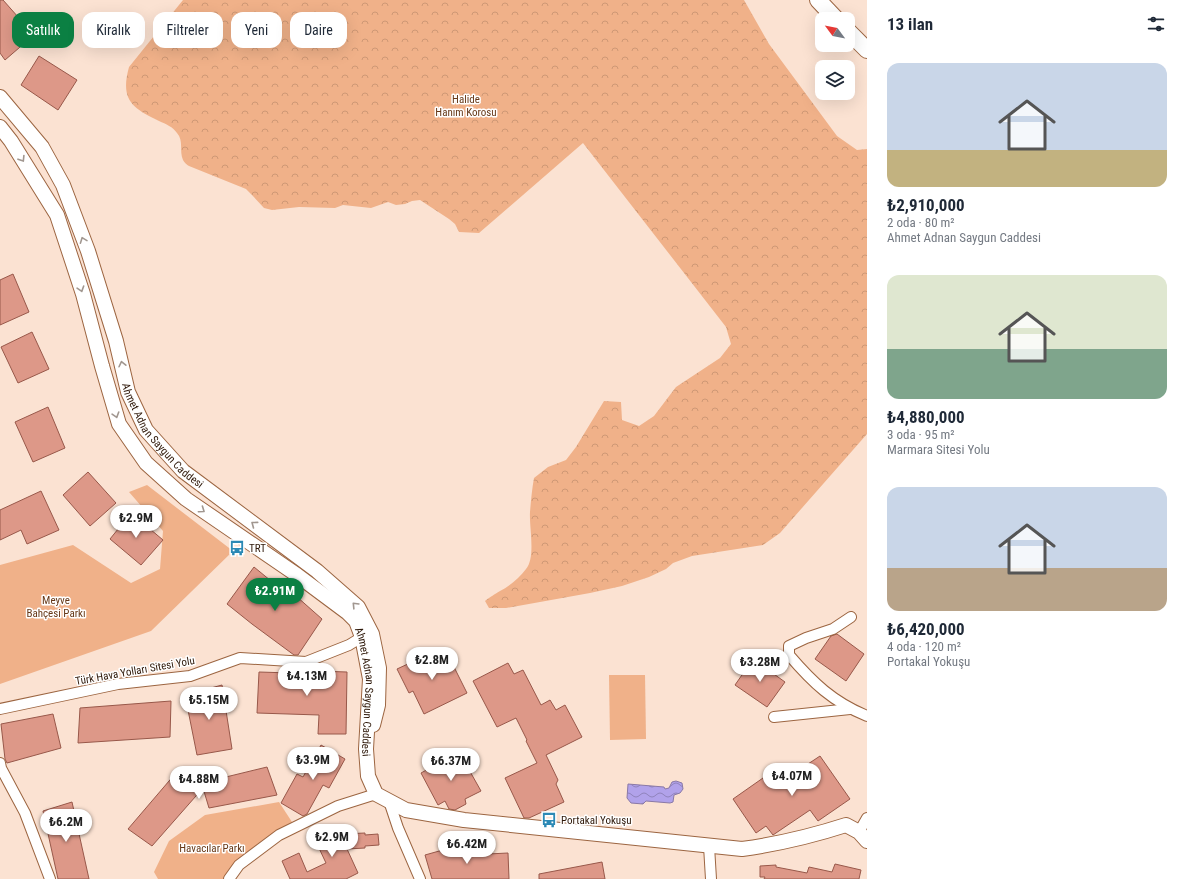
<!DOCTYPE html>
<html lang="tr">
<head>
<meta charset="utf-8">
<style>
	:root { --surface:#fff; --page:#f2f2f3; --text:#1f2937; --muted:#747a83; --accent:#0b8043 }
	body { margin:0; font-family:"Roboto Condensed",sans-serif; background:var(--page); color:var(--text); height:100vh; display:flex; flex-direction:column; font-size:15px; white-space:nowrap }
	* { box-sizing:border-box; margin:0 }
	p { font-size:13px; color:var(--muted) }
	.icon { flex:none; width:22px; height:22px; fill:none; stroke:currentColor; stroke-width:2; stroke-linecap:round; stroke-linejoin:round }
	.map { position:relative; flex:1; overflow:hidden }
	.panel { display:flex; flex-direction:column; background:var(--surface); width:320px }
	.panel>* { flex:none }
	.banner { position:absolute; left:12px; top:12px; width:380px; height:36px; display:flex; gap:8px }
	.needle { width:26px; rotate:302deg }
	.tools { position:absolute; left:815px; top:12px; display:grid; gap:8px }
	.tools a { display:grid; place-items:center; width:40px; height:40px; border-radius:8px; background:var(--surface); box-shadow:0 4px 16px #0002; font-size:20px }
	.price { position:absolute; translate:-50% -34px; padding:0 9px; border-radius:14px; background:#fff; color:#222; font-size:13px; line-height:26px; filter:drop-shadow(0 1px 2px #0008) }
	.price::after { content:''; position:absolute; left:50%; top:24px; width:12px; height:9px; margin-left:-6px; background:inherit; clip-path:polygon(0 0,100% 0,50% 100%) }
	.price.on { background:var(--accent); color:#fff }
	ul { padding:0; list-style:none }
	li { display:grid; align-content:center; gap:8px; height:212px; padding:0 20px }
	li span { display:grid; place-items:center; height:124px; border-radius:12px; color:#555 }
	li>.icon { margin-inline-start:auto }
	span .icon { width:72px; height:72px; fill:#fffc; stroke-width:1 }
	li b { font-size:17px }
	h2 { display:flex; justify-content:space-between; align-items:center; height:48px; padding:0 20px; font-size:17px }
	.pill { padding:0 14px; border-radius:12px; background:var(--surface); box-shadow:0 4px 16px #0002; font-size:14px; line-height:36px }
	.pill.on { background:var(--accent); color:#fff }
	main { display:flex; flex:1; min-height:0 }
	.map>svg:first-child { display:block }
</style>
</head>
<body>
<main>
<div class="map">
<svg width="867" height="879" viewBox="0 0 867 879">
	<defs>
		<pattern id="forest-crowns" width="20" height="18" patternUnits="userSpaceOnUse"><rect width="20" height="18" fill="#f0b189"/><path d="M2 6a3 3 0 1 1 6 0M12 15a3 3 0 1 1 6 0" fill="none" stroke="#ce9875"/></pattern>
		<pattern id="water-waves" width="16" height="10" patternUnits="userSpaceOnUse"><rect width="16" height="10" fill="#b1a2ea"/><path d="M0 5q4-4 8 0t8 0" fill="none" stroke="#9083bc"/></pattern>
	</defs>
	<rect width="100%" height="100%" fill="#fbe2d2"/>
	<g fill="#f0b189">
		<polygon points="147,485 233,551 151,631 0,684 0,565 73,545 131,583 160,569 163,531 129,492"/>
		<polygon points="609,675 645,675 646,739 610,740"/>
		<polygon points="279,802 292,822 278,830 239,863 228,879 158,879 154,872 169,841 205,815"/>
	</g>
	<path fill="url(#forest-crowns)" d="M183,0H744L769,44L837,136L857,150L867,149V434L780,533L763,545L692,556L673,563L666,569L649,577L622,586L590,593L506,608H489L485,601C491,596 494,595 500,591C510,586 520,577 526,569C536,557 529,527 530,512C531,500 532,489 534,478L548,467L566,460L576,447L604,401L621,402L622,420L639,426L654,416L676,387L720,358L731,344L726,327L583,143L479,233L459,232L455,224L449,219L420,200L412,201L405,204L396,205L388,202L371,208L343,205L335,208L299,207L272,210L264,208L252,195L246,189L189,166C187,165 184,162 183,160C179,151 184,141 177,133C173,127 166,124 159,121C132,108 120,100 129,67Z"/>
	<polygon fill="url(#water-waves)" stroke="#8a79a6" points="676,781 682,783 683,789 680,793 674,795 673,802 670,803 646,801 643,804 631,803 627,798 628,784 664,787 665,789 669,788 672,782"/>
	<g fill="#dd9888" stroke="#98584a">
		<polygon points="0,0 3,0 34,35 5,60 0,53"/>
		<polygon points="39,56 77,80 58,110 21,85"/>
		<polygon points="13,274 29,312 0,325 0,280"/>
		<polygon points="32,332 49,369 18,383 1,347"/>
		<polygon points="48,407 65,448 33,462 15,422"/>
		<polygon points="88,472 116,503 90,526 63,495"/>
		<polygon points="41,491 59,530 27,544 21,530 0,540 0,510"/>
		<polygon points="131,513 163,540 141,565 110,539"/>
		<polygon points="254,567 293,599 296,596 322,619 298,655 294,655 252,624 227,604"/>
		<polygon points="837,634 864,654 846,681 815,659 831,636"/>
		<polygon points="436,651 441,661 449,657 467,693 424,714 413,691 409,693 397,669"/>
		<polygon points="753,659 785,682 767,707 735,685"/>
		<polygon points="508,663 514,674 523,670 541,705 550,700 556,710 565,705 582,737 546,755 558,780 556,784 564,802 529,818 524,818 505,778 537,763 526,741 527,740 516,718 497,727 473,681"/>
		<polygon points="317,671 347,672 346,734 318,734 319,715 257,713 259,672 322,674"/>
		<polygon points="222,685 232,749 197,755 185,695"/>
		<polygon points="171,701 170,737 78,743 80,708"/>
		<polygon points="53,714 61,748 7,763 5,759 1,724"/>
		<polygon points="321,745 345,759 329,788 323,785 307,814 303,816 281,803 297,774 303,777"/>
		<polygon points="459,752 481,791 465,799 466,804 455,810 449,809 445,801 438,805 421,773"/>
		<polygon points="820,756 850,799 818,821 810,810 773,835 766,826 756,833 733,799 773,771 781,782"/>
		<polygon points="267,767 277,795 209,808 203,788 152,846 128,829 175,774 189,786"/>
		<polygon points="72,802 89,879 58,879 43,811"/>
		<polygon points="365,833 365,835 378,834 379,845 365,846 365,848 347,849 358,873 346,879 290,879 282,861 299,853 307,872 326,863 318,846 343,834"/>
		<polygon points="464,844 468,855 508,853 509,879 432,879 425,855"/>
		<polygon points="602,862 605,879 539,879 539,874"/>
		<polygon points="835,864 861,870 859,879 764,879 765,877 760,877 760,866 776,865 776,867 807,873 809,867 832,872"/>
	</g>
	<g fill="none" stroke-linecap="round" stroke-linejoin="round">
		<defs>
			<g id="street">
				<path d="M851,617L833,629L806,638L789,646V655C813,683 833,702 867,716"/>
				<polyline points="0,709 118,684 190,676 240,658 306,662 349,645 362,637"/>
				<polyline points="774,717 850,709"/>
				<polyline points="0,763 1,768 25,813 50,879"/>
				<polyline points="389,801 398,828 420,879"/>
				<polyline points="859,832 867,818"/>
				<polyline points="709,846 711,879"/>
				<polyline points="229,879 239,865 279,835 338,806 376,794"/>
			</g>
			<g id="secondary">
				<path id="s1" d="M0,97L42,147L63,185L88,251L116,341L128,392L146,430L183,471L317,571L358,607L372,634L379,668L378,705L373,725"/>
				<path id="s2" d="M0,127L11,141L57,215L83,294L102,366L119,424L146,463L186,499L297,575L348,613L356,621L362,637L370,679L366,749L368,776L376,794L406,810L464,820L742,849C778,844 812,836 846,825L859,832L867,841"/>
			</g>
			<g id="primary">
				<polyline points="818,0 836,19"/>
				<polyline points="848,31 867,50"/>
			</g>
		</defs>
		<use href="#street" stroke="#9c6541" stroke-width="12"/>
		<use href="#secondary" stroke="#9c6541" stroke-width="16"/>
		<use href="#primary" stroke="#9c6541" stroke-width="18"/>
		<use href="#street" stroke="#fff" stroke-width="10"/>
		<use href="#secondary" stroke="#fff" stroke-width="14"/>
		<use href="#primary" stroke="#fff" stroke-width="16"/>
	</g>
	<defs><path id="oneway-chevron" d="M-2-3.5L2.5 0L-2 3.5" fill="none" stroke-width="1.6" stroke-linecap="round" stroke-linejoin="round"/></defs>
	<g stroke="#a19790">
		<use href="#oneway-chevron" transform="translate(22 159) rotate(58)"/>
		<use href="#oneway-chevron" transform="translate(83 240) rotate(-111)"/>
		<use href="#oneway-chevron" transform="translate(81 289) rotate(72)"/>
		<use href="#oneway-chevron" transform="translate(122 364) rotate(-103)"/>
		<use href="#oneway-chevron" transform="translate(116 415) rotate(73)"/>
		<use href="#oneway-chevron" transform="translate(202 510) rotate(35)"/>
		<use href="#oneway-chevron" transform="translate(254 524) rotate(-143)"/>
		<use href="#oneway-chevron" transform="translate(355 605) rotate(-134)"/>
	</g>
	<defs>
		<symbol id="bus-bare" viewBox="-9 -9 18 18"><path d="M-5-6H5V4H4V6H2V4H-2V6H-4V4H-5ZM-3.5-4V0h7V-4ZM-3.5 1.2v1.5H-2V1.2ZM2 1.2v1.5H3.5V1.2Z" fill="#2b89b5" stroke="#fff" stroke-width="2.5" paint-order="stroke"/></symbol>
	</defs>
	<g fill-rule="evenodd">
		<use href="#bus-bare" x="226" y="537" width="22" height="22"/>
		<use href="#bus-bare" x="538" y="809" width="22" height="22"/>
	</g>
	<g text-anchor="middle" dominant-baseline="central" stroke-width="3" stroke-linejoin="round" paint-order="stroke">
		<g font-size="11" fill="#663817" stroke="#fff">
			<text x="466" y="99">Halide<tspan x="466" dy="13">Hanım Korosu</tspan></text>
			<text x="56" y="600">Meyve<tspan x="56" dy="13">Bahçesi Parkı</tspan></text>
			<text x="212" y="848">Havacılar Parkı</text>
		</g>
		<g font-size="11" fill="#2e1809" stroke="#fff">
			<text stroke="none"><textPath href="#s1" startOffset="382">Ahmet Adnan Saygun Caddesi</textPath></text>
			<text transform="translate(135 671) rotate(-10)">Türk Hava Yolları Sitesi Yolu</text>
			<text stroke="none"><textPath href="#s2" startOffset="706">Ahmet Adnan Saygun Caddesi</textPath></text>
		</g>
		<g font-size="11" fill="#2e1809" stroke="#fff" text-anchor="start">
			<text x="249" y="548">TRT</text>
			<text x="561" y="820">Portakal Yokuşu</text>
		</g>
	</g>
</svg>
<div class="tools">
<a><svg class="needle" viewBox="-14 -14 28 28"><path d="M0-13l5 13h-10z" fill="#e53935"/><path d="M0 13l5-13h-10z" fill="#747a83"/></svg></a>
<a><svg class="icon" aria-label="layers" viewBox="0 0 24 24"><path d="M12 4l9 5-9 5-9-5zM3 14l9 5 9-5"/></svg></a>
</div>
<b class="price" style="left:136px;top:539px">₺2.9M</b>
<b class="price on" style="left:275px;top:612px">₺2.91M</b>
<b class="price" style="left:432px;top:681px">₺2.8M</b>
<b class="price" style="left:760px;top:683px">₺3.28M</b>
<b class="price" style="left:307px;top:697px">₺4.13M</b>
<b class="price" style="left:209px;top:721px">₺5.15M</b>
<b class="price" style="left:313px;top:781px">₺3.9M</b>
<b class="price" style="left:451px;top:782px">₺6.37M</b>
<b class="price" style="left:792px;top:797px">₺4.07M</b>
<b class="price" style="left:199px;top:800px">₺4.88M</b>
<b class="price" style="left:66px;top:843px">₺6.2M</b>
<b class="price" style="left:332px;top:858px">₺2.9M</b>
<b class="price" style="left:467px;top:865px">₺6.42M</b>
<div class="banner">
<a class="pill on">Satılık</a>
<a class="pill">Kiralık</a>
<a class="pill">Filtreler</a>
<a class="pill">Yeni</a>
<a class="pill">Daire</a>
</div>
</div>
<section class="panel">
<h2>13 ilan<svg class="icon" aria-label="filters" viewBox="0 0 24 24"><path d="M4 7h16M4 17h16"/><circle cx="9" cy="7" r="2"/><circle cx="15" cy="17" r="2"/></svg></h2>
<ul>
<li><span style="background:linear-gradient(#c9d6e8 70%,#c2b280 0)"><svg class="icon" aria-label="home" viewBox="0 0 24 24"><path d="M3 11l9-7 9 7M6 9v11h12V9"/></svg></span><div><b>₺2,910,000</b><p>2 oda · 80 m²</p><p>Ahmet Adnan Saygun Caddesi</p></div></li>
<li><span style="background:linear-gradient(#dfe7d0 60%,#7fa58c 0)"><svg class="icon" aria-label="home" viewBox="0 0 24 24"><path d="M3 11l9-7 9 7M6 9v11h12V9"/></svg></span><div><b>₺4,880,000</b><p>3 oda · 95 m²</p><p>Marmara Sitesi Yolu</p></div></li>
<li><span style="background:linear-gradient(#c9d6e8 65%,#b9a48a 0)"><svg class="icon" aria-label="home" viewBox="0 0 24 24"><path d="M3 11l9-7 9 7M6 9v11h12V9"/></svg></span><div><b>₺6,420,000</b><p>4 oda · 120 m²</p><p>Portakal Yokuşu</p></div></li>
</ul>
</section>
</main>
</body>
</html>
